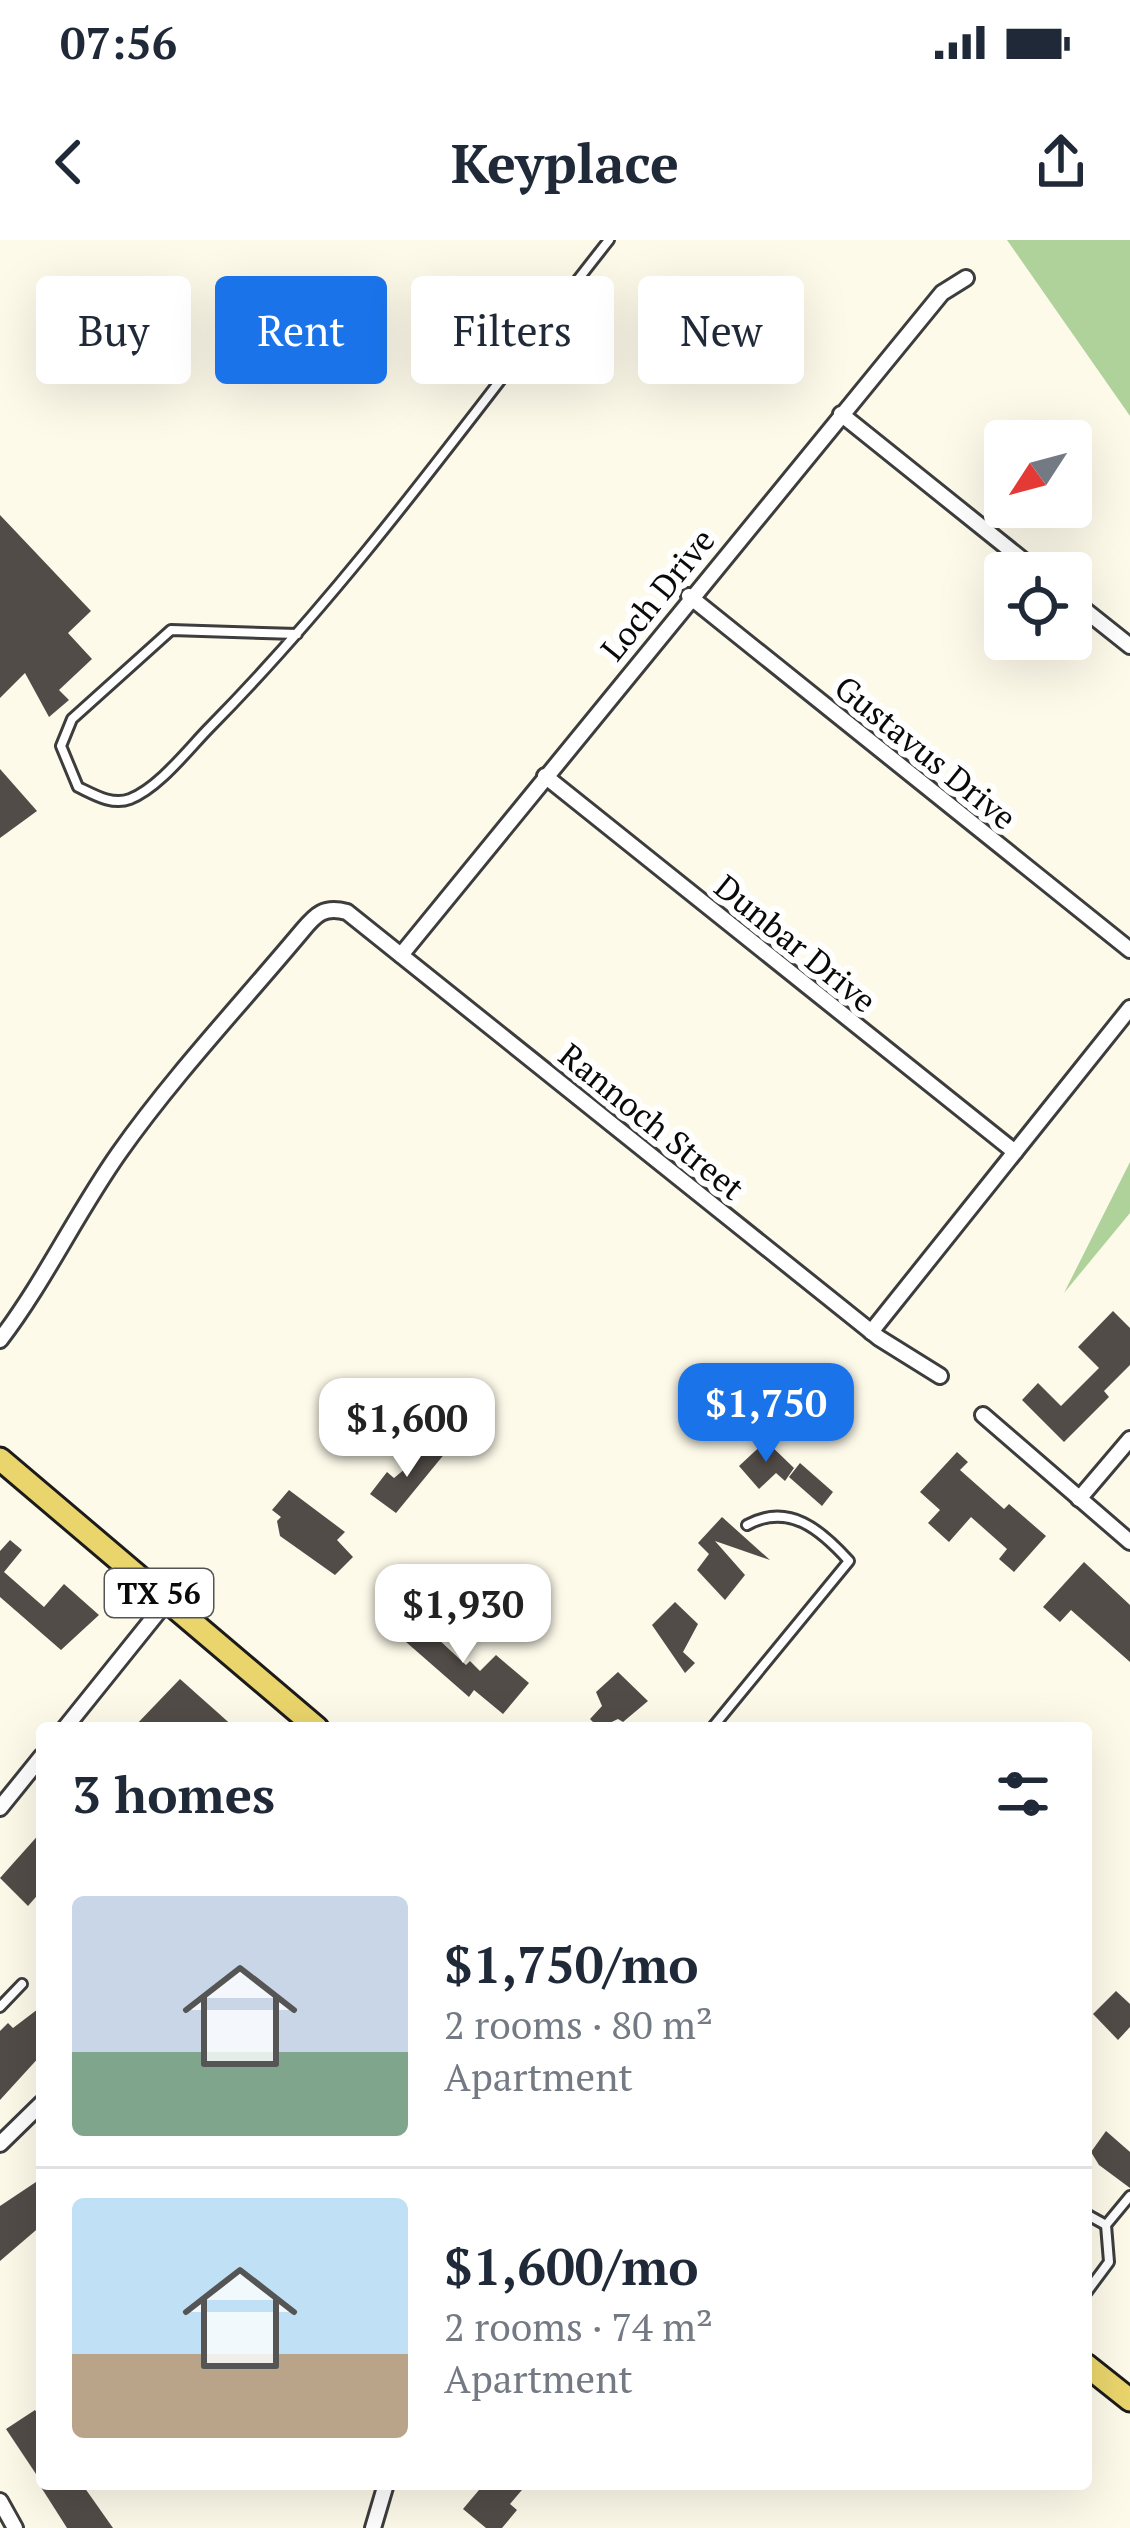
<!DOCTYPE html>
<html lang="en">
<head>
<meta charset="utf-8">
<style>
	:root { --surface:#fff; --page:#f6f6f7; --text:#1f2937; --muted:#747a83; --line:#e0e1e3; --accent:#1a73e8 }
	body { margin:0; font-family:"PT Serif",serif; background:var(--page); color:var(--text); height:100vh; display:flex; flex-direction:column; font-size:45px; white-space:nowrap }
	* { box-sizing:border-box; margin:0 }
	p { font-size:39px; color:var(--muted) }
	.icon { flex:none; width:66px; height:66px; fill:none; stroke:currentColor; stroke-width:2; stroke-linecap:round; stroke-linejoin:round }
	.map { position:relative; flex:1; overflow:hidden }
	.panel { position:absolute; left:36px; top:1482px; width:1056px; height:768px; display:flex; flex-direction:column; background:var(--surface); border-radius:12px; box-shadow:0 12px 48px #0002 }
	.panel>* { flex:none }
	.top-card { position:absolute; left:36px; top:36px; width:1059px; height:108px; display:flex; gap:24px }
	.needle { width:78px; rotate:234deg }
	.controls { position:absolute; left:984px; top:180px; display:grid; gap:24px }
	.controls a { display:grid; place-items:center; width:108px; height:108px; border-radius:12px; background:var(--surface); box-shadow:0 12px 48px #0002; font-size:60px }
	.price { position:absolute; translate:-50% -102px; padding:0 27px; border-radius:24px; background:#fff; color:#222; font-size:39px; line-height:78px; filter:drop-shadow(0 3px 6px #0008) }
	.price::after { content:''; position:absolute; left:50%; top:72px; width:36px; height:27px; margin-left:-18px; background:inherit; clip-path:polygon(0 0,100% 0,50% 100%) }
	.price.current { background:var(--accent); color:#fff }
	ul { padding:0; list-style:none }
	li { display:flex; align-items:center; gap:36px; height:300px; padding:0 36px }
	li+li { border-top:3px solid var(--line) }
	li span { display:grid; place-items:center; flex:none; width:336px; height:240px; border-radius:12px; color:#555 }
	li>.icon { margin-inline-start:auto }
	span .icon { width:144px; height:144px; fill:#fffc; stroke-width:1 }
	li b { font-size:51px }
	h2 { display:flex; justify-content:space-between; align-items:center; height:144px; padding:0 36px; font-size:51px }
	.pill { padding:0 42px; border-radius:12px; background:var(--surface); box-shadow:0 12px 48px #0002; font-size:42px; line-height:108px }
	.pill.current { background:var(--accent); color:#fff }
	.status { display:flex; justify-content:space-between; align-items:center; height:84px; padding:0 60px; background:var(--surface); direction:ltr }
	.status svg { height:33px; fill:currentColor }
	header { display:flex; justify-content:space-between; align-items:center; height:156px; padding:0 36px; background:var(--surface); font-size:54px; font-weight:700 }
	.map>svg:first-child { display:block }
</style>
</head>
<body>
<div class="status"><b>07:56</b><svg viewBox="0 0 49 12"><path d="M0 12V9h3v3zM5 12V6h3v6zM10 12V3h3v9zM15 12V0h3v12zM26 1h20v11H26zM47 4h2v5h-2z"/></svg></div>
<header><svg class="icon" aria-label="back" viewBox="0 0 24 24"><path d="M15 5l-7 7 7 7"/></svg>Keyplace<svg class="icon" aria-label="share" viewBox="0 0 24 24"><path d="M12 15V3M7 8l5-5 5 5M5 13v7h14v-7"/></svg></header>
<div class="map">
<svg width="1130" height="2288" viewBox="0 0 1130 2288">
	<rect width="100%" height="100%" fill="#fdfaea"/>
	<g fill="#aed299">
		<polygon points="1007,0 1130,0 1130,176"/>
		<polygon points="1130,922 1130,973 1064,1053"/>
	</g>
	<g fill="#524c48">
		<polygon points="0,275 91,371 68,393 92,419 59,450 69,460 49,477 25,433 0,458"/>
		<polygon points="0,529 37,571 0,598"/>
		<polygon points="1113,1071 1130,1088 1130,1125 1104,1151 1109,1157 1064,1202 1022,1160 1038,1143 1061,1166 1099,1128 1078,1107"/>
		<polygon points="766,1201 794,1228 785,1241 776,1233 759,1249 739,1226"/>
		<polygon points="436,1203 446,1212 396,1273 370,1254 387,1232 394,1238"/>
		<polygon points="957,1212 968,1222 960,1230 1004,1269 1009,1264 1046,1296 1014,1332 999,1319 1007,1309 971,1277 949,1302 928,1283 940,1270 920,1252"/>
		<polygon points="800,1223 833,1252 822,1266 789,1237"/>
		<polygon points="289,1250 345,1292 337,1300 353,1317 335,1335 280,1296 277,1281 281,1277 272,1270"/>
		<polygon points="722,1277 770,1320 715,1301 745,1335 725,1360 697,1330 709,1314 698,1303"/>
		<polygon points="10,1300 22,1310 4,1332 44,1367 64,1344 99,1375 61,1410 0,1357 0,1311"/>
		<polygon points="1084,1322 1130,1365 1130,1422 1071,1370 1060,1382 1043,1367"/>
		<polygon points="508,1335 549,1358 538,1377 532,1374 520,1385 486,1359"/>
		<polygon points="675,1362 698,1384 683,1412 695,1423 685,1433 652,1385"/>
		<polygon points="406,1369 466,1425 470,1421 480,1431 496,1415 529,1443 503,1474 474,1450 469,1457 390,1388"/>
		<polygon points="618,1432 648,1461 623,1482 618,1479 599,1488 590,1479 602,1466 596,1452"/>
		<polygon points="180,1439 235,1488 133,1488"/>
		<polygon points="42,1591 42,1650 28,1666 0,1638"/>
		<polygon points="1116,1751 1130,1764 1130,1787 1118,1800 1093,1774"/>
		<polygon points="42,1766 42,1814 0,1860 0,1791 8,1783 13,1788"/>
		<polygon points="1106,1891 1130,1912 1130,1948 1099,1925 1091,1912"/>
		<polygon points="42,1938 42,1985 0,2021 0,1966"/>
		<polygon points="35,2170 42,2180 42,2243 6,2189"/>
		<polygon points="39,2244 82,2244 113,2288 67,2288"/>
		<polygon points="484,2244 527,2244 510,2264 517,2270 502,2288 486,2288 463,2269"/>
	</g>
	<g fill="none" stroke-linecap="round" stroke-linejoin="round">
		<defs>
			<g id="lane">
				<path d="M297,394L171,390L72,479L61,506L78,547C93,554 112,566 130,559C160,547 189,508 211,486C357,338 480,163 609,0"/>
				<path d="M712,1488L849,1321C821,1290 789,1262 747,1285"/>
				<polyline points="0,1767 22,1744"/>
				<polyline points="1086,1974 1106,1985"/>
				<polyline points="1086,2053 1109,2022 1106,1985 1130,1956"/>
			</g>
			<g id="street">
				<polyline points="841,174 1039,333"/>
				<polyline points="689,356 1130,710"/>
				<polyline points="1071,359 1130,406"/>
				<polyline points="545,536 1015,912"/>
				<polyline points="401,715 942,53 966,38"/>
				<polyline points="871,1092 1130,768"/>
				<path d="M0,1100C45,1041 76,974 119,913C174,835 241,764 302,691C316,674 324,666 347,672L879,1098L940,1136"/>
				<polyline points="983,1175 1130,1302"/>
				<polyline points="1079,1259 1130,1199"/>
				<polyline points="65,1488 167,1361"/>
				<polyline points="0,1568 42,1516"/>
				<polyline points="0,1904 42,1863"/>
				<polyline points="0,2261 15,2288"/>
				<polyline points="373,2288 386,2244"/>
			</g>
			<g id="primary">
				<polyline points="0,1219 317,1488"/>
				<polyline points="1086,2125 1130,2160"/>
			</g>
		</defs>
		<use href="#lane" stroke="#3d3d3d" stroke-width="14"/>
		<use href="#street" stroke="#3d3d3d" stroke-width="20"/>
		<use href="#primary" stroke="#1b1b1b" stroke-width="27"/>
		<use href="#lane" stroke="#fff" stroke-width="8"/>
		<use href="#street" stroke="#fff" stroke-width="14"/>
		<use href="#primary" stroke="#ead56c" stroke-width="21"/>
	</g>
	<g text-anchor="middle" dominant-baseline="central" stroke-width="12" stroke-linejoin="round" paint-order="stroke">
		<rect fill="#fff" stroke="#545454" stroke-width="3" x="105" y="1329" width="108" height="48" rx="9"/>
		<g font-size="30" font-weight="bold" fill="#0a0a0a">
			<text x="159" y="1353">TX 56</text>
		</g>
		<g font-size="33" fill="#0a0a0a" stroke="#fff">
			<text transform="translate(657 354) rotate(-51)">Loch Drive</text>
			<text transform="translate(926 512) rotate(39)">Gustavus Drive</text>
			<text transform="translate(796 703) rotate(39)">Dunbar Drive</text>
			<text transform="translate(652 881) rotate(39)">Rannoch Street</text>
		</g>
	</g>
</svg>
<div class="controls">
<a><svg class="needle" viewBox="-14 -14 28 28"><path d="M0-13l5 13h-10z" fill="#e53935"/><path d="M0 13l5-13h-10z" fill="#747a83"/></svg></a>
<a><svg class="icon" aria-label="locate" viewBox="0 0 24 24"><circle cx="12" cy="12" r="6"/><path d="M12 2v4M12 18v4M2 12h4M18 12h4"/></svg></a>
</div>
<b class="price current" style="left:766px;top:1225px">$1,750</b>
<b class="price" style="left:407px;top:1240px">$1,600</b>
<b class="price" style="left:463px;top:1426px">$1,930</b>
<div class="top-card">
<a class="pill">Buy</a>
<a class="pill current">Rent</a>
<a class="pill">Filters</a>
<a class="pill">New</a>
</div>
<section class="panel">
<h2>3 homes<svg class="icon" aria-label="filters" viewBox="0 0 24 24"><path d="M4 7h16M4 17h16"/><circle cx="9" cy="7" r="2"/><circle cx="15" cy="17" r="2"/></svg></h2>
<ul>
<li><span style="background:linear-gradient(#c9d6e8 65%,#7fa58c 0)"><svg class="icon" aria-label="home" viewBox="0 0 24 24"><path d="M3 11l9-7 9 7M6 9v11h12V9"/></svg></span><div><b>$1,750/mo</b><p>2 rooms · 80 m²</p><p>Apartment</p></div></li>
<li><span style="background:linear-gradient(#bfe0f5 65%,#b9a48a 0)"><svg class="icon" aria-label="home" viewBox="0 0 24 24"><path d="M3 11l9-7 9 7M6 9v11h12V9"/></svg></span><div><b>$1,600/mo</b><p>2 rooms · 74 m²</p><p>Apartment</p></div></li>
</ul>
</section>
</div>
</body>
</html>
